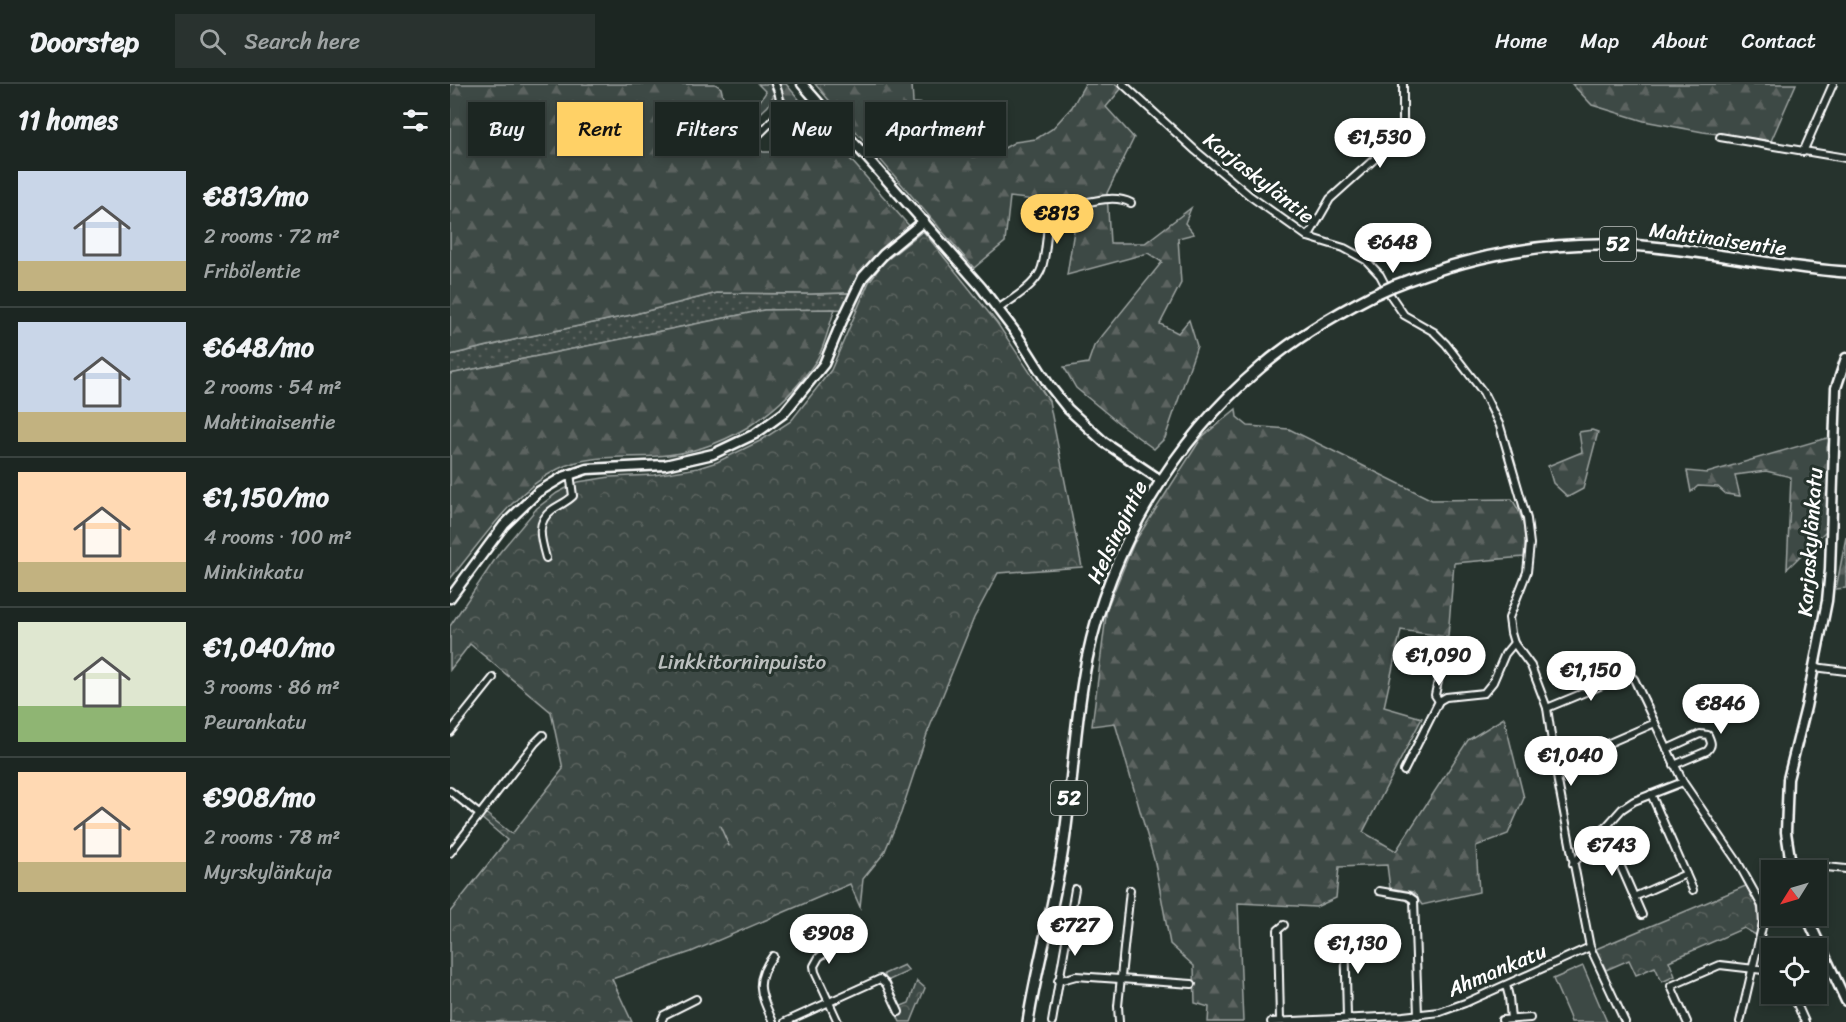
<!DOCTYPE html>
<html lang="en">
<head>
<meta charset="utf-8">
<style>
	:root { --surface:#1c2622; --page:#29322f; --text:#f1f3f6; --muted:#a0a5a5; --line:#3a4340; --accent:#ffd166 }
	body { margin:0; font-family:Sriracha,sans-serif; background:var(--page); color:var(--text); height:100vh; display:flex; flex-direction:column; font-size:22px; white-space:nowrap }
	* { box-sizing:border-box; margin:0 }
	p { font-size:20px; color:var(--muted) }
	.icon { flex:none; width:33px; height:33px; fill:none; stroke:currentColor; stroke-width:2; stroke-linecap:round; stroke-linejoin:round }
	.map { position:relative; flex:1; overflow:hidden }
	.details { display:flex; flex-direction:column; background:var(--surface); width:450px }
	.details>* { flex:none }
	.guide { position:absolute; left:18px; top:18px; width:570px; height:54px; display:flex; gap:12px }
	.needle { width:39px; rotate:233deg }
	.buttons { position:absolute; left:1311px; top:776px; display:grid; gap:12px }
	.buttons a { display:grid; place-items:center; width:66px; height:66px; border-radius:0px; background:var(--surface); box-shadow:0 3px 9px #0003,0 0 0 2px var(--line); font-size:30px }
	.price { position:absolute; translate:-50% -51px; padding:0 14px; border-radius:21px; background:#fff; color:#222; font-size:20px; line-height:39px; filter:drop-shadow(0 2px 3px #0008) }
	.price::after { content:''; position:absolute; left:50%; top:36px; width:18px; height:14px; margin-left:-9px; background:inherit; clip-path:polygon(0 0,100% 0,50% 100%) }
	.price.active { background:var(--accent); color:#111 }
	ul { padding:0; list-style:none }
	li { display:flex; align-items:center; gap:18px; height:150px; padding:0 18px }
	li+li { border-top:2px solid var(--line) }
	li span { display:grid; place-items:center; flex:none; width:168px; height:120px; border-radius:0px; color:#555 }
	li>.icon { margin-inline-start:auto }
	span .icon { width:72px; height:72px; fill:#fffc; stroke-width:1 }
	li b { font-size:26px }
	h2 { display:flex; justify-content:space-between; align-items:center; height:72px; padding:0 18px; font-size:26px }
	.chip { padding:0 21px; border-radius:0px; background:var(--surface); box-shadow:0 3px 9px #0003,0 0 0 2px var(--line); font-size:21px; line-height:54px }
	.chip.active { background:var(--accent); color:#111 }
	header { display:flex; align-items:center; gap:36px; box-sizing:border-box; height:84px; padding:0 30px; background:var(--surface); border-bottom:2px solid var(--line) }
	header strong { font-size:28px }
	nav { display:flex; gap:33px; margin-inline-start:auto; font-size:21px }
	.search { width:420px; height:54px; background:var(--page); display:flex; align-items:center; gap:15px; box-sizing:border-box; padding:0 21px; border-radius:0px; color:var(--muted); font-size:22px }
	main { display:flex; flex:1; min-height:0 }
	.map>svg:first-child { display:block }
</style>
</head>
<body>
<header>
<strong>Doorstep</strong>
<div class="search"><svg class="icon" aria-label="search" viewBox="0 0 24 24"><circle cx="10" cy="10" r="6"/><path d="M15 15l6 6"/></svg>Search here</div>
<nav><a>Home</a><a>Map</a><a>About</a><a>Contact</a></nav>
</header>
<main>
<section class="details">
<h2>11 homes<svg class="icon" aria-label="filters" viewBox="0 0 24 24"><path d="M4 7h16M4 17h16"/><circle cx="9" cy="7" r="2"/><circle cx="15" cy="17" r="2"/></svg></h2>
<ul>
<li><span style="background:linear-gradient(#c9d6e8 75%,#c2b280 0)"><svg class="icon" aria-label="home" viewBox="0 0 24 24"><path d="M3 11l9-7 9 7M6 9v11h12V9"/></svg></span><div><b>€813/mo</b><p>2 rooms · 72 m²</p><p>Fribölentie</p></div></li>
<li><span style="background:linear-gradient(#c9d6e8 75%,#c2b280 0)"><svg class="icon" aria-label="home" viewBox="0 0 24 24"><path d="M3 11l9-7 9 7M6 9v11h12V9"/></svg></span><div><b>€648/mo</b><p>2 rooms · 54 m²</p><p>Mahtinaisentie</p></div></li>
<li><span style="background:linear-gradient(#ffd9b3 75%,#c2b280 0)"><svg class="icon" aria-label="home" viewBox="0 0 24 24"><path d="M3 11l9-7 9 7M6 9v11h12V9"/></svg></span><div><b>€1,150/mo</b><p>4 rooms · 100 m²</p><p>Minkinkatu</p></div></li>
<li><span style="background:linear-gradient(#dfe7d0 70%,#8fb573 0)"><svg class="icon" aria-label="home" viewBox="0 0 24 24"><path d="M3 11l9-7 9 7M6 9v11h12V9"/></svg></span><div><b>€1,040/mo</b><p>3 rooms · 86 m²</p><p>Peurankatu</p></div></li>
<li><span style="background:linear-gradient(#ffd9b3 75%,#c2b280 0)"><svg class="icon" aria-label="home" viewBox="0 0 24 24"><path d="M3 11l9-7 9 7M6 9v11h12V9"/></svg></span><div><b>€908/mo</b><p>2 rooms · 78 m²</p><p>Myrskylänkuja</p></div></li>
</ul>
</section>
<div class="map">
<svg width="1396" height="938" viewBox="0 0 1396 938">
	<defs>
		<pattern id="grass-dots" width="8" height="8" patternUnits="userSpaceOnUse" patternTransform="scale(1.5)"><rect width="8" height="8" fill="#3e4944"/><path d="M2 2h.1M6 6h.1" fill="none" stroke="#5b6460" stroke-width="1.8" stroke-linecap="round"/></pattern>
		<pattern id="forest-firs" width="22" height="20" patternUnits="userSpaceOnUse" patternTransform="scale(1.5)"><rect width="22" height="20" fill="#3e4944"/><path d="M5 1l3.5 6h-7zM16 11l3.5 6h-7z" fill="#5b6460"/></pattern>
		<pattern id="park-crowns" width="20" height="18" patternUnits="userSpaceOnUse" patternTransform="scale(1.5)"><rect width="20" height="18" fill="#3e4944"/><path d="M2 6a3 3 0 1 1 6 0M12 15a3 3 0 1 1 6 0" fill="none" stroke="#5b6460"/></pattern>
	</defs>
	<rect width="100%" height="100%" fill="#26332d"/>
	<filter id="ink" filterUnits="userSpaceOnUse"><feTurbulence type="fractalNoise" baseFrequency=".0167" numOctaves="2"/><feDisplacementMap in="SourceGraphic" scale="12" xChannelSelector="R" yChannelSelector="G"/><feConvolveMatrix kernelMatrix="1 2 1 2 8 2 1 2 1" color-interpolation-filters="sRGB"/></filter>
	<g filter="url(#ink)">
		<polygon fill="url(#grass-dots)" stroke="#9ea4a2" stroke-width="1.5" points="442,208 531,224 314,226 0,290 0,271 76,253 181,231 267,209 361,210"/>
		<g fill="url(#forest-firs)" stroke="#9ea4a2" stroke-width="1.5">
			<path d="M0,0H265L271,4L276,25L282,36C300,34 307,22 316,8L308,0H320L324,10L318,22L299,40L303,46L297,56L313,68H322L346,35L327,0H336L393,67L515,205L361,210L267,209L181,231L76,253L0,271Z"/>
			<polygon points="365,0 462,0 463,19 506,22 523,73 544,70 565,58 586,55 602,45 622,23 635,0 666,0 671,5 656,23 684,54 657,109 660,159 695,159 741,124 735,139 744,150 728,154 731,199 710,240 728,249 739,236 747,262 715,354 704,365 671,341 626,304 614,283 638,279 644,262 712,178 698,169 617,191 628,121 560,113 555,158 524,184"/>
			<polygon points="1122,0 1346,0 1321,57 1253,48 1194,37 1142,21"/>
			<path d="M385,225C379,241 375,263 366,277C330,331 272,368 207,372C176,374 137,370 108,385C61,409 33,456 0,495V290L314,226Z"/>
			<path d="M786,325L787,333L798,342L839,345L982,416L1062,415C1075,435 1076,449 1074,473L1004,479L998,553L951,546L934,623L972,634L913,748L946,767L1018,656L1054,634L1074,714L1058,750L1026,762L1029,808L972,821L963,808L940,804L937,781L889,783L886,814L866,823L788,819L793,938H758L759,923L745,919L744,882L720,860L705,779L665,639L642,642L657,524L684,459L752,353Z"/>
			<polygon points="1142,346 1148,348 1133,405 1118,413 1103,399 1098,382 1132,368 1129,348"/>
			<polygon points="1380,353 1377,364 1380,384 1376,447 1337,485 1341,393 1316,387 1285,391 1290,412 1276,410 1268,403 1248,402 1241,408 1237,387 1257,389"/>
			<polygon points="1396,453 1396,504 1386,505"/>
		</g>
		<g fill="url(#park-crowns)" stroke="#9ea4a2" stroke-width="1.5">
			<polygon points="473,147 547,239 599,317 632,483 548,489 524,534 477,650 451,729 434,769 413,795 410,823 400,800 241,868 162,895 182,938 0,938 0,828 57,756 30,733 34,728 62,750 113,685 101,628 20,560 0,586 0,542 50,468 87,424 107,409 128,398 160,393 204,391 248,384 267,378 310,357 341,337 381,286 419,198 433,179"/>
			<path d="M1298,801C1307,821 1312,829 1306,851L1294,844L1219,877L1225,892L1212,898L1205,883L1186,891L1179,876L1156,886L1146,865Z"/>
			<polygon points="454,881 459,887 437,897 434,890"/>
			<polygon points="467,897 475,904 461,938 450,938 444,925 459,919"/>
		</g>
		<polygon fill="#3e4944" stroke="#9ea4a2" stroke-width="1.5" points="1133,882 1157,938 1121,938 1119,932 1103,895"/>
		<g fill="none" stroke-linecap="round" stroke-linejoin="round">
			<polyline stroke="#a4a9a7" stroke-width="1.5" points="270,742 279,762"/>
			<defs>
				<g id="street">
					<polyline points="673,0 746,67 800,112 858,153 894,164 916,176 930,191 941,212 954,231 984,248 996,260 1033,308 1050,342 1077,435 1080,460 1077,488 1059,534 1061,549 1064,559 1081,582 1097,624 1108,698 1140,863 1175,938"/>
					<polyline points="1270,53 1396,74"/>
					<path d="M302,57C321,37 339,29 325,0"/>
					<polyline points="1353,68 1383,0"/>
					<polyline points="858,153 880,115 939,62 953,42 953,0"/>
					<path d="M548,225C562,215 582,204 590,188C597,175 597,139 600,122C626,125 659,107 681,119"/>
					<path d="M96,474C91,456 85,438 102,426C109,421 117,418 123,412L120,389"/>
					<polyline points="1364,583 1396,587"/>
					<polyline points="989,617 985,611 992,579"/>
					<polyline points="1097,624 1174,592 1180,591 1184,595 1233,698 1287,777 1312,822 1313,839 1290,938"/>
					<polyline points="0,648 43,594"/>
					<path d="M1217,665L1250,650L1258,651C1261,658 1263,661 1257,667L1224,681"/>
					<polyline points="1106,682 1205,639"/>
					<polyline points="954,687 989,617 996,613 1034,609 1043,598 1055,570 1064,559"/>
					<polyline points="0,707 29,730"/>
					<polyline points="1201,710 1243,806"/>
					<polyline points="1155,746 1192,831"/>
					<polyline points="0,769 85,659 93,651"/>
					<polyline points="1123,780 1172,725 1184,717 1233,698"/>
					<polyline points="1341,785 1367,782 1396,785"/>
					<polyline points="929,807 958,812 964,816 968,931"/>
					<polyline points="1184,813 1236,790"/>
					<polyline points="608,897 626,892 742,900"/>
					<polyline points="1056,901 1059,913 1061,935"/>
					<polyline points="1342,909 1355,938"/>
					<polyline points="897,934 895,847 920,845"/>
					<polyline points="1052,936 1080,934"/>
					<polyline points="830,937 828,846 834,841"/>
					<polyline points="211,938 214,931 246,915"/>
					<path d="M323,938C311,911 303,898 323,872"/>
					<polyline points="335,938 430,895 436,900 449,928"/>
					<polyline points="388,938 365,888 364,882 369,873 403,851"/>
					<polyline points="602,938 625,805"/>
					<polyline points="669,938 668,922 680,806"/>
					<polyline points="821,938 953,932 990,928 1015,919 1140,863"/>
					<polyline points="1237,938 1221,902 1270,881 1322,887"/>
				</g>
				<g id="secondary">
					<polyline points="352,0 531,203 566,249 599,301 618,325 654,358 712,397"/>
					<polyline points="0,514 54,441 88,408 113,393 137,385 215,381 263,370 305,350 334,329 374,280 392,237 413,193 434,170 474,137"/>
					<polyline points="1342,786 1336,748 1338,695 1356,623 1377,517 1380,486 1386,304 1396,274"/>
					<polyline points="1356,831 1396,917"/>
				</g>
				<g id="primary">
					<path d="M943,202C1018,172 1098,156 1179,161C1252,165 1323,183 1396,188"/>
					<path d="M578,938C587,880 604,823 613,764C623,701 624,638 637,575C660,464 724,356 811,283C844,255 882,232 921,212"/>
				</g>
			</defs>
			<use href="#street" stroke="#fff" stroke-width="10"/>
			<use href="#secondary" stroke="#fff" stroke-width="13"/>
			<use href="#primary" stroke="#fff" stroke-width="14"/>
			<use href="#street" stroke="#26332d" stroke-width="6"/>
			<use href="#secondary" stroke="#26332d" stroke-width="8"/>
			<use href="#primary" stroke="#26332d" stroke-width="9"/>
			<defs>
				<polyline id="primary-bridge" points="921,212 943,202"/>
			</defs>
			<use href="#primary-bridge" stroke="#fff" stroke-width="14" stroke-linecap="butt"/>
			<use href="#primary-bridge" stroke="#26332d" stroke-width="9"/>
		</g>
	</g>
	<g text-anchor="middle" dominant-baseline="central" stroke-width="6" stroke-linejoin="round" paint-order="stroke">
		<g fill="#26332d" stroke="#bec2c0" stroke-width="1.5">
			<rect x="1150" y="143" width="36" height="34" rx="4.5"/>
			<rect x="601" y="697" width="36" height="34" rx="4.5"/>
		</g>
		<g font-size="20" font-weight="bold" fill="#fff">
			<text x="1168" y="160">52</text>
			<text x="619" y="714">52</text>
		</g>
		<g font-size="21" fill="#fff" stroke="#26332d">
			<text transform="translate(809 94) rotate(38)">Karjaskyläntie</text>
			<text transform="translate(1268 155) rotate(8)">Mahtinaisentie</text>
			<text transform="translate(667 448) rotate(-64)">Helsingintie</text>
			<text transform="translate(1360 458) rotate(-86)">Karjaskylänkatu</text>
			<text transform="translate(1047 886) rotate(-23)">Ahmankatu</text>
		</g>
		<g font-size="21" fill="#bbbfbe" stroke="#26332d">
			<text x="292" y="578">Linkkitorninpuisto</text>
		</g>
	</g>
</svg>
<div class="buttons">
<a><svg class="needle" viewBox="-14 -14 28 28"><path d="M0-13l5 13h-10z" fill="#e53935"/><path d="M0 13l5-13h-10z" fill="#a0a5a5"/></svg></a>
<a><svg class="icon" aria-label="locate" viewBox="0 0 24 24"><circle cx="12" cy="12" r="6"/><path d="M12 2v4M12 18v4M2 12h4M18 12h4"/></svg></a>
</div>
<b class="price" style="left:930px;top:85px">€1,530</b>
<b class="price active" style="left:607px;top:161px">€813</b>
<b class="price" style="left:943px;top:190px">€648</b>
<b class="price" style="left:989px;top:603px">€1,090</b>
<b class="price" style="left:1141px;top:618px">€1,150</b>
<b class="price" style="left:1271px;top:651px">€846</b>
<b class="price" style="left:1121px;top:703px">€1,040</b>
<b class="price" style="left:1162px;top:793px">€743</b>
<b class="price" style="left:625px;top:873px">€727</b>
<b class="price" style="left:379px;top:881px">€908</b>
<b class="price" style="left:908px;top:891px">€1,130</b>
<div class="guide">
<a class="chip">Buy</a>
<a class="chip active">Rent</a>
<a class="chip">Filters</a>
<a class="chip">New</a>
<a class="chip">Apartment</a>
</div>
</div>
</main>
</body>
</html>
